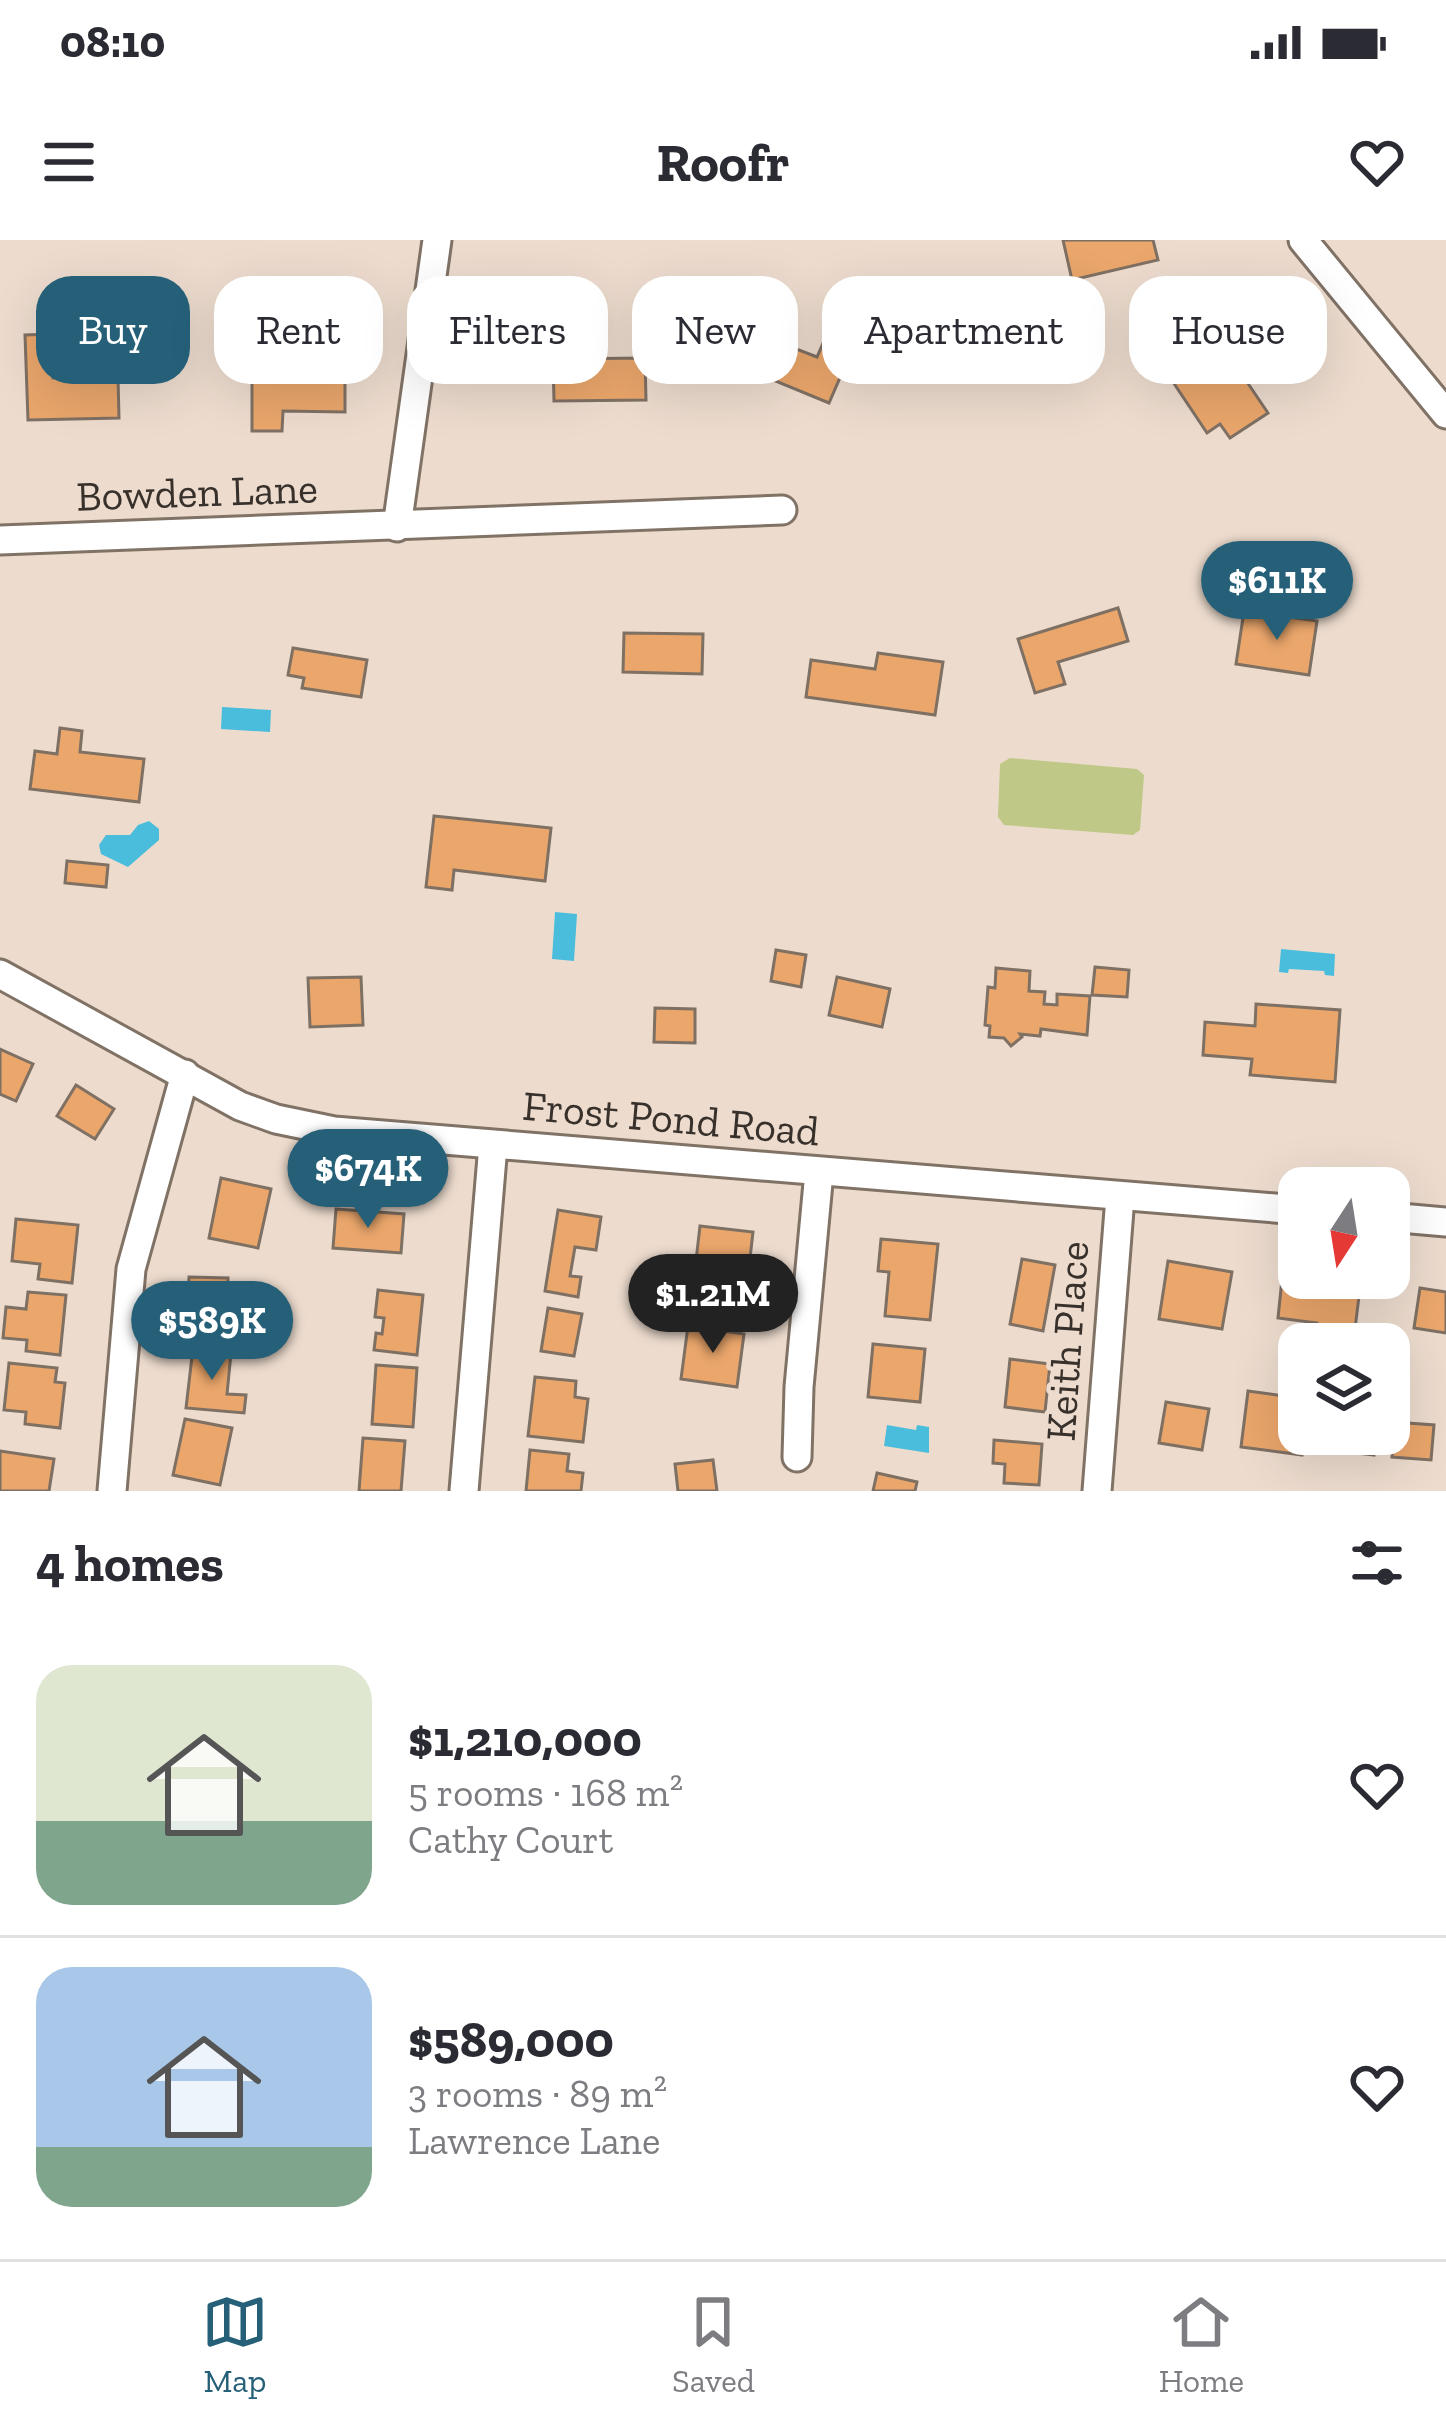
<!DOCTYPE html>
<html lang="en">
<head>
<meta charset="utf-8">
<style>
	:root { --surface:#fff; --page:#f2f2f3; --text:#2b2b33; --muted:#7c7c81; --line:#e1e1e2; --accent:#256078 }
	body { margin:0; font-family:"Zilla Slab",serif; background:var(--page); color:var(--text); height:100vh; display:flex; flex-direction:column; font-size:45px; white-space:nowrap }
	* { box-sizing:border-box; margin:0 }
	p { font-size:39px; color:var(--muted) }
	.icon { flex:none; width:66px; height:66px; fill:none; stroke:currentColor; stroke-width:2; stroke-linecap:round; stroke-linejoin:round }
	.map { position:relative; height:1251px; overflow:hidden }
	.drawer { display:flex; flex-direction:column; background:var(--surface); flex:1 }
	.drawer>* { flex:none }
	.guide { position:absolute; left:36px; top:36px; width:1374px; height:108px; display:flex; gap:24px }
	.needle { width:78px; rotate:192deg }
	.controls { position:absolute; left:1278px; top:927px; display:grid; gap:24px }
	.controls a { display:grid; place-items:center; width:132px; height:132px; border-radius:24px; background:var(--surface); box-shadow:0 12px 48px #0002; font-size:60px }
	.price { position:absolute; translate:-50% -102px; padding:0 27px; border-radius:42px; background:var(--accent); color:#fff; font-size:39px; line-height:78px; filter:drop-shadow(0 3px 6px #0008) }
	.price::after { content:''; position:absolute; left:50%; top:72px; width:36px; height:27px; margin-left:-18px; background:inherit; clip-path:polygon(0 0,100% 0,50% 100%) }
	.price.active { background:#222; color:#fff }
	ul { padding:0; list-style:none }
	li { display:flex; align-items:center; gap:36px; height:300px; padding:0 36px }
	li+li { border-top:3px solid var(--line) }
	li span { display:grid; place-items:center; flex:none; width:336px; height:240px; border-radius:36px; color:#555 }
	li>.icon { margin-inline-start:auto }
	span .icon { width:144px; height:144px; fill:#fffc; stroke-width:1 }
	li b { font-size:51px }
	h2 { display:flex; justify-content:space-between; align-items:center; height:144px; padding:0 36px; font-size:51px }
	.tag { padding:0 42px; border-radius:36px; background:var(--surface); box-shadow:0 12px 48px #0002; font-size:42px; line-height:108px }
	.tag.active { background:var(--accent); color:#fff }
	.status { display:flex; justify-content:space-between; align-items:center; height:84px; padding:0 60px; background:var(--surface); direction:ltr }
	.status svg { height:33px; fill:currentColor }
	header { display:flex; justify-content:space-between; align-items:center; height:156px; padding:0 36px; background:var(--surface); font-size:54px; font-weight:800 }
	.tab-bar { display:flex; justify-content:space-around; align-items:center; height:168px; border-top:3px solid var(--line); background:var(--surface); font-size:33px; color:var(--muted) }
	.tab-bar a { display:grid; justify-items:center; gap:6px }
	.tab-bar .active { color:var(--accent) }
	.map>svg:first-child { display:block }
</style>
</head>
<body>
<div class="status"><b>08:10</b><svg viewBox="0 0 49 12"><path d="M0 12V9h3v3zM5 12V6h3v6zM10 12V3h3v9zM15 12V0h3v12zM26 1h20v11H26zM47 4h2v5h-2z"/></svg></div>
<header><svg class="icon" aria-label="menu" viewBox="0 0 24 24"><path d="M4 6h16M4 12h16M4 18h16"/></svg>Roofr<svg class="icon" aria-label="heart" viewBox="0 0 24 24"><path d="M12 20l-8-8c-3-5 5-10 8-4 3-6 11-1 8 4z"/></svg></header>
<div class="map">
<svg width="1446" height="1251" viewBox="0 0 1446 1251">
	<rect width="100%" height="100%" fill="#eddcce"/>
	<polygon fill="#bfc886" points="1010,518 1137,529 1144,535 1140,590 1133,595 1004,585 998,577 1000,524"/>
	<g fill="#4bbddc">
		<polygon points="222,467 271,470 270,492 221,489"/>
		<polygon points="149,581 159,589 159,600 128,627 101,614 99,605 106,595 130,595 138,585"/>
		<polygon points="555,672 577,674 574,721 552,719"/>
		<polygon points="1281,709 1335,714 1334,736 1325,735 1324,731 1289,729 1288,733 1279,732"/>
		<polygon points="887,1185 916,1190 917,1185 929,1187 929,1213 884,1206"/>
	</g>
	<g fill="#eaa66b" stroke="#7f7064" stroke-width="3">
		<polygon points="1063,0 1153,0 1158,20 1072,40"/>
		<polygon points="779,93 794,99 791,107 817,117 824,101 851,112 829,163 761,135"/>
		<polygon points="52,94 53,138 118,137 119,178 28,180 25,95"/>
		<polygon points="1224,108 1268,173 1230,198 1220,184 1207,193 1173,142"/>
		<polygon points="278,111 303,111 303,130 345,131 345,172 283,171 282,191 252,191 252,124 278,124"/>
		<polygon points="645,118 646,160 554,161 553,119"/>
		<polygon points="1118,368 1128,401 1058,422 1065,444 1035,453 1018,399"/>
		<polygon points="1244,371 1317,381 1309,435 1236,424"/>
		<polygon points="624,393 703,394 702,434 623,432"/>
		<polygon points="293,408 367,420 361,457 302,448 304,438 288,435"/>
		<polygon points="878,413 943,422 935,475 806,457 811,420 875,429"/>
		<polygon points="60,488 82,491 80,512 144,519 139,562 30,549 35,511 57,514"/>
		<polygon points="434,576 551,588 545,641 454,630 452,650 426,647"/>
		<polygon points="67,621 108,625 106,647 65,643"/>
		<polygon points="776,710 806,715 801,747 771,741"/>
		<polygon points="1095,727 1129,730 1127,757 1092,755"/>
		<polygon points="996,728 1030,731 1029,751 1045,752 1044,764 1057,765 1057,754 1090,756 1087,795 1041,789 1040,796 1020,794 1022,797 1011,806 1004,798 989,797 990,786 985,785 988,747 995,748"/>
		<polygon points="361,737 363,785 310,787 308,738"/>
		<polygon points="837,737 890,749 882,787 829,775"/>
		<polygon points="1256,764 1340,770 1335,842 1250,835 1252,819 1203,815 1205,782 1255,786"/>
		<polygon points="655,768 695,769 695,803 654,802"/>
		<polygon points="0,809 33,824 16,861 0,854"/>
		<polygon points="76,845 114,869 95,899 57,876"/>
		<polygon points="221,938 271,949 258,1008 209,998"/>
		<polygon points="336,969 404,974 401,1013 333,1008"/>
		<polygon points="558,970 601,977 596,1010 575,1007 570,1036 581,1037 578,1057 545,1051"/>
		<polygon points="16,979 78,985 72,1043 38,1039 40,1024 12,1021"/>
		<polygon points="700,986 753,992 747,1044 694,1038"/>
		<polygon points="881,999 938,1004 930,1080 885,1076 889,1032 878,1031"/>
		<polygon points="1022,1019 1055,1025 1043,1091 1010,1084"/>
		<polygon points="1168,1021 1232,1032 1222,1089 1159,1079"/>
		<polygon points="189,1037 228,1038 225,1097 186,1096"/>
		<polygon points="1282,1039 1360,1048 1355,1089 1339,1087 1338,1097 1316,1095 1317,1083 1278,1078"/>
		<polygon points="1420,1048 1446,1052 1446,1093 1414,1088"/>
		<polygon points="378,1050 423,1055 417,1115 374,1110 376,1093 382,1094 384,1078 375,1077"/>
		<polygon points="28,1052 66,1055 60,1115 26,1111 27,1100 3,1098 6,1067 26,1069"/>
		<polygon points="548,1068 582,1074 574,1116 541,1111"/>
		<polygon points="688,1086 744,1094 737,1147 681,1139"/>
		<polygon points="873,1104 925,1109 920,1162 868,1157"/>
		<polygon points="193,1108 231,1113 227,1154 246,1155 244,1173 186,1168"/>
		<polygon points="1010,1119 1050,1124 1045,1172 1005,1167"/>
		<polygon points="9,1123 57,1128 55,1142 65,1143 60,1188 25,1184 26,1172 4,1170"/>
		<polygon points="376,1125 417,1128 413,1187 372,1184"/>
		<polygon points="535,1137 576,1141 575,1157 588,1159 583,1202 528,1196"/>
		<polygon points="1248,1151 1299,1158 1299,1194 1304,1194 1302,1215 1241,1207"/>
		<polygon points="1166,1162 1209,1169 1202,1210 1159,1203"/>
		<polygon points="185,1179 232,1188 220,1245 173,1235"/>
		<polygon points="1394,1182 1434,1185 1431,1220 1392,1217"/>
		<polygon points="1317,1194 1376,1194 1374,1215 1315,1208"/>
		<polygon points="363,1198 405,1201 401,1251 359,1251"/>
		<polygon points="994,1200 1042,1204 1039,1245 1004,1243 1005,1224 993,1223"/>
		<polygon points="530,1210 569,1214 567,1231 583,1233 581,1251 526,1251"/>
		<polygon points="0,1211 54,1219 49,1251 0,1251"/>
		<polygon points="713,1220 717,1251 678,1251 675,1224"/>
		<polygon points="877,1233 917,1242 915,1251 873,1251"/>
	</g>
	<g fill="none" stroke-linecap="round" stroke-linejoin="round">
		<defs>
			<g id="minor">
				<polyline points="1303,0 1446,174"/>
				<polyline points="397,287 437,0"/>
				<polyline points="0,300 782,270"/>
				<polyline points="0,734 240,866 276,879 334,891 1299,970"/>
				<polyline points="1389,977 1446,982"/>
				<polyline points="797,1217 799,1147 819,932"/>
				<polyline points="112,1251 131,1029 185,834"/>
				<polyline points="464,1251 493,905"/>
				<polyline points="1097,1251 1120,957"/>
			</g>
		</defs>
		<use href="#minor" stroke="#817266" stroke-width="33"/>
		<use href="#minor" stroke="#fff" stroke-width="27"/>
	</g>
	<g text-anchor="middle" dominant-baseline="central" stroke-width="9" stroke-linejoin="round" paint-order="stroke">
		<g font-size="42" fill="#37302b" stroke="#eddcce">
			<text transform="translate(197 252) rotate(-2)">Bowden Lane</text>
			<text transform="translate(671 878) rotate(5)">Frost Pond Road</text>
			<text transform="translate(1067 1101) rotate(-86)">Keith Place</text>
		</g>
	</g>
</svg>
<div class="controls">
<a><svg class="needle" viewBox="-14 -14 28 28"><path d="M0-13l5 13h-10z" fill="#e53935"/><path d="M0 13l5-13h-10z" fill="#7c7c81"/></svg></a>
<a><svg class="icon" aria-label="layers" viewBox="0 0 24 24"><path d="M12 4l9 5-9 5-9-5zM3 14l9 5 9-5"/></svg></a>
</div>
<b class="price" style="left:1277px;top:403px">$611K</b>
<b class="price" style="left:368px;top:991px">$674K</b>
<b class="price active" style="left:713px;top:1116px">$1.21M</b>
<b class="price" style="left:212px;top:1143px">$589K</b>
<div class="guide">
<a class="tag active">Buy</a>
<a class="tag">Rent</a>
<a class="tag">Filters</a>
<a class="tag">New</a>
<a class="tag">Apartment</a>
<a class="tag">House</a>
</div>
</div>
<section class="drawer">
<h2>4 homes<svg class="icon" aria-label="filters" viewBox="0 0 24 24"><path d="M4 7h16M4 17h16"/><circle cx="9" cy="7" r="2"/><circle cx="15" cy="17" r="2"/></svg></h2>
<ul>
<li><span style="background:linear-gradient(#dfe7d0 65%,#7fa58c 0)"><svg class="icon" aria-label="home" viewBox="0 0 24 24"><path d="M3 11l9-7 9 7M6 9v11h12V9"/></svg></span><div><b>$1,210,000</b><p>5 rooms · 168 m²</p><p>Cathy Court</p></div><svg class="icon" aria-label="heart" viewBox="0 0 24 24"><path d="M12 20l-8-8c-3-5 5-10 8-4 3-6 11-1 8 4z"/></svg></li>
<li><span style="background:linear-gradient(#a9c7e8 75%,#7fa58c 0)"><svg class="icon" aria-label="home" viewBox="0 0 24 24"><path d="M3 11l9-7 9 7M6 9v11h12V9"/></svg></span><div><b>$589,000</b><p>3 rooms · 89 m²</p><p>Lawrence Lane</p></div><svg class="icon" aria-label="heart" viewBox="0 0 24 24"><path d="M12 20l-8-8c-3-5 5-10 8-4 3-6 11-1 8 4z"/></svg></li>
</ul>
</section>
<nav class="tab-bar">
<a class="active"><svg class="icon" aria-label="map" viewBox="0 0 24 24"><path d="M3 6l6-2 6 2 6-2v14l-6 2-6-2-6 2zM9 4v14M15 6v14"/></svg>Map</a>
<a><svg class="icon" aria-label="saved" viewBox="0 0 24 24"><path d="M7 4h10v16l-5-4-5 4z"/></svg>Saved</a>
<a><svg class="icon" aria-label="home" viewBox="0 0 24 24"><path d="M3 11l9-7 9 7M6 9v11h12V9"/></svg>Home</a>
</nav>
</body>
</html>
